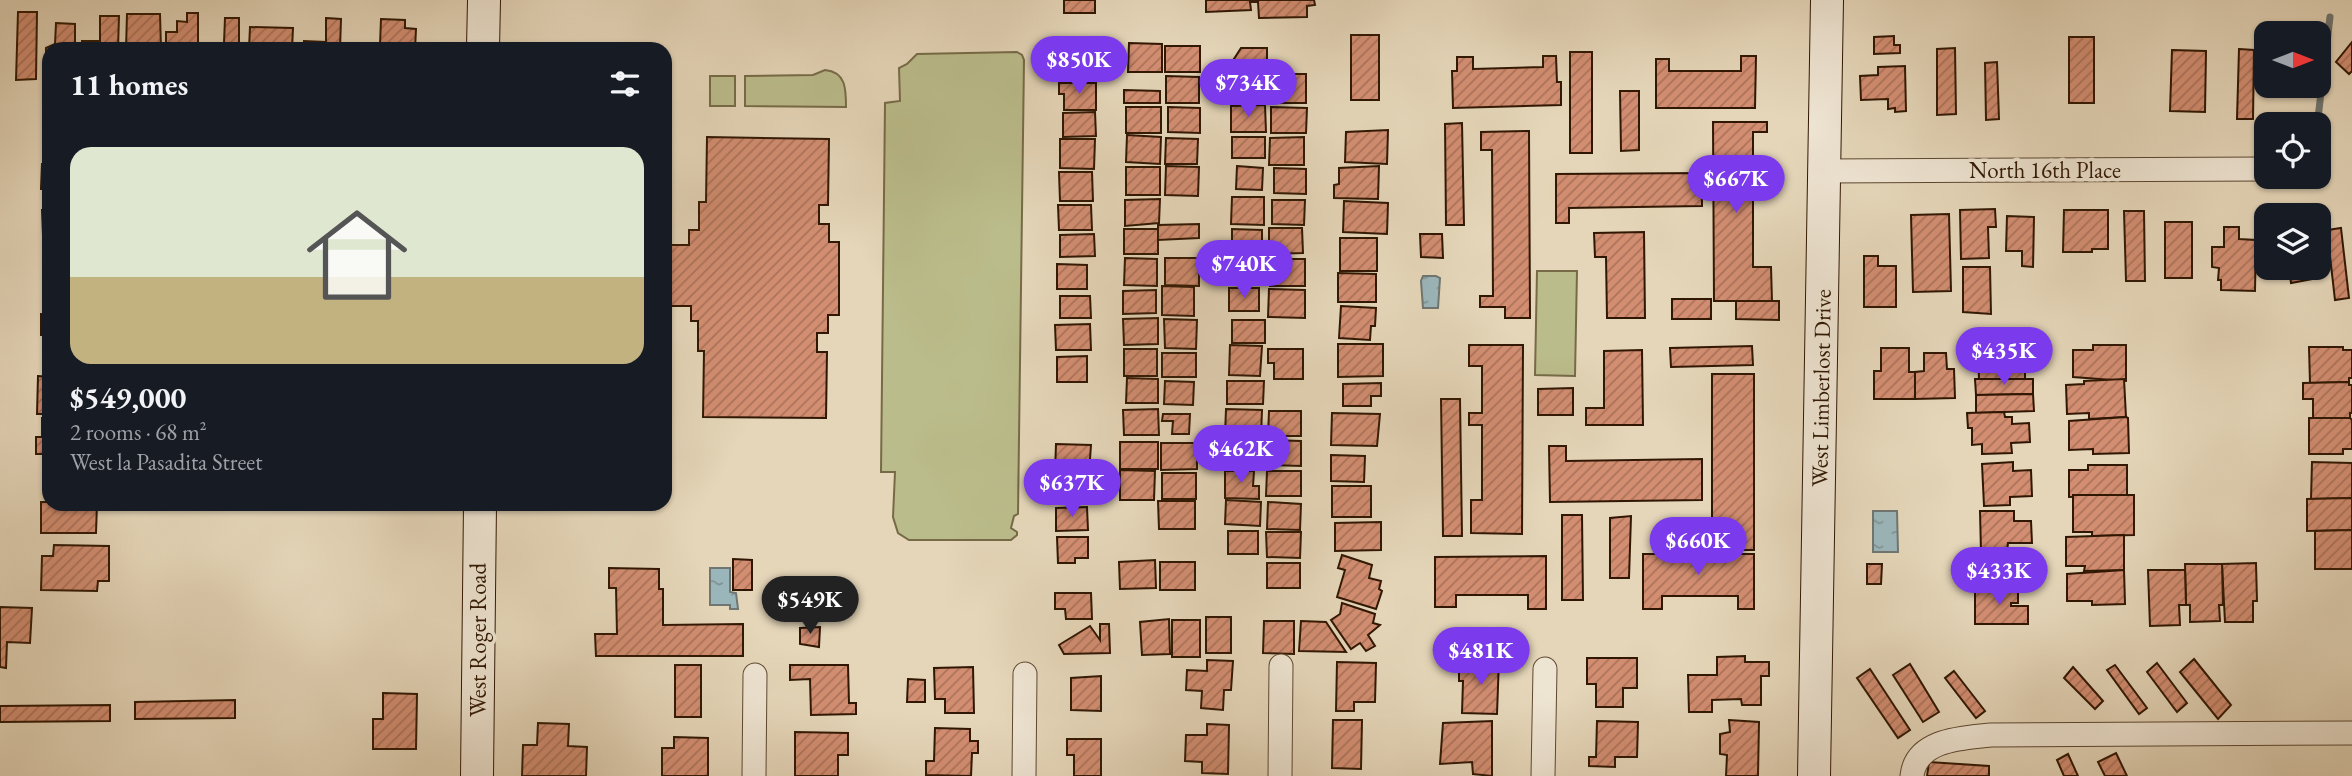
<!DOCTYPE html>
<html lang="en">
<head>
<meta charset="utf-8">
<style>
	:root { --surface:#171b24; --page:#242831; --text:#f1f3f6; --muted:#9ea1a6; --line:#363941; --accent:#7c3aed }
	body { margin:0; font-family:"EB Garamond",serif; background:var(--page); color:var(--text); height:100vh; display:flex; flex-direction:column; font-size:26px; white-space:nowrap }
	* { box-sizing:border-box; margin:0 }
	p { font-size:23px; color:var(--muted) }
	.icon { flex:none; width:38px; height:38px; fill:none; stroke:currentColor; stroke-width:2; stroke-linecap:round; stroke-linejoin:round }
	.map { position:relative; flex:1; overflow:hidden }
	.side { position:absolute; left:42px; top:42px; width:630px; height:469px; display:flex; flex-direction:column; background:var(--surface); border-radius:21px; box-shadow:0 2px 5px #0004 }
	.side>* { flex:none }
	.needle { width:46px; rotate:90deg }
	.fabs { position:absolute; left:2254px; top:21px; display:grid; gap:14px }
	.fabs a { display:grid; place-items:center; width:77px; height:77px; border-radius:14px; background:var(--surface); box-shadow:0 2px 5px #0004; font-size:35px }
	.price { position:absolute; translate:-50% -60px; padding:0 16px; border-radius:24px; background:var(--accent); color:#fff; font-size:23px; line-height:46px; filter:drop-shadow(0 2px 4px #0008) }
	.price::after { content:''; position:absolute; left:50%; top:42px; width:21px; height:16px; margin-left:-10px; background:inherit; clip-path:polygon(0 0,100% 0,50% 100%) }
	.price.current { background:#222; color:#fff }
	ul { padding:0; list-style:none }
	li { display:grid; align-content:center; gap:14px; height:371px; padding:0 28px }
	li+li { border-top:2px solid var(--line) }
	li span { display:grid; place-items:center; height:217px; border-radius:21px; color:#555 }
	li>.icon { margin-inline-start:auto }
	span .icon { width:126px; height:126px; fill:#fffc; stroke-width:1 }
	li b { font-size:30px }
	h2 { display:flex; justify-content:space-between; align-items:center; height:84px; padding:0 28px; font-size:30px }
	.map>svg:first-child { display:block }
</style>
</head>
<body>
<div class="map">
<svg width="2352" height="776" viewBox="0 0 2352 776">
	<defs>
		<pattern id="water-ripples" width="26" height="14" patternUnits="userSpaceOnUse" patternTransform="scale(1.75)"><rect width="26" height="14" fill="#9bb6ba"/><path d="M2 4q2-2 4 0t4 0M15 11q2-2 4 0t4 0" fill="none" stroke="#7f9395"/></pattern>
		<pattern id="building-hatch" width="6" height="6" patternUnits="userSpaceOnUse" patternTransform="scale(1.75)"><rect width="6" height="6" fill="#d38e72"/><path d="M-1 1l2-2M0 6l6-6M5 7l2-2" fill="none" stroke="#ac735b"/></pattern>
	</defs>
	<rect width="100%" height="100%" fill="#e5d6b9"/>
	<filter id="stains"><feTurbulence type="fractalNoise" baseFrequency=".00286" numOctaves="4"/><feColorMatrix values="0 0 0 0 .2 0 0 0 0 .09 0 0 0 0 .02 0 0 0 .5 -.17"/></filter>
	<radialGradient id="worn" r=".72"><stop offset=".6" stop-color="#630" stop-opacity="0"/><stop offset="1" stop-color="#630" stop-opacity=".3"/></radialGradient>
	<g fill="#bbbc8b" stroke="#766a47" stroke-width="2">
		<polygon points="1017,52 1022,55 1024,60 1018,514 1014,516 1011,528 1017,532 1017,535 1011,540 909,540 898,533 893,517 895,472 881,472 885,103 900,101 899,68 907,64 917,54"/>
		<path d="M825,70C846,72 846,89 846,107L745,106V76L813,75Z"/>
		<rect x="710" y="76" width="25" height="30"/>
		<polygon points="1537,271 1577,271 1575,376 1535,375"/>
	</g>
	<g fill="url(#water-ripples)" stroke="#707671" stroke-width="2">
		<polygon points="1423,276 1436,276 1440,278 1438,308 1423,308 1421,281"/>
		<polygon points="1873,511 1897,511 1898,552 1873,552"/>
		<polygon points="710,568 730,568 730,592 736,593 738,609 730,609 730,605 710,605"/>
	</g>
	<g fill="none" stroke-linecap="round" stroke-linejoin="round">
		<polyline stroke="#707671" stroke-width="7" points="2318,118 2330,17"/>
	</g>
	<g fill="url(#building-hatch)" stroke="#301703" stroke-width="2">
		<rect x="1064" y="0" width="31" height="13"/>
		<polygon points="1206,0 1314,0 1315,5 1307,6 1307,17 1259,18 1258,2 1250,2 1251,10 1206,12"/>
		<polygon points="18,12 37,12 36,79 16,80"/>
		<polygon points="187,13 198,13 198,49 166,49 166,32 177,32 177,21 187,22"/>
		<polygon points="127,14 160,14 161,49 126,49"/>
		<polygon points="100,16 119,16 118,49 82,49 82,41 100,41"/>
		<polygon points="225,18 239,18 239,49 205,49 206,43 224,43"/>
		<polygon points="326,18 341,19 340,49 304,49 304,41 326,42"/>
		<polygon points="381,19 405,20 405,28 416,29 415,49 358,49 358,44 380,45"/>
		<polygon points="56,23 75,24 75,49 49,49 49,83 46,83 46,48 55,44"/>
		<polygon points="250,27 293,28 292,49 249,49"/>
		<rect x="1351" y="35" width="28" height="65"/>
		<polygon points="1894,36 1894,45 1900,45 1900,53 1874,54 1874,37"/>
		<rect x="2069" y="37" width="25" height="66"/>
		<polygon points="2352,42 2352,71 2349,74 2336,62"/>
		<polygon points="1129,43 1162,44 1162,72 1128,72"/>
		<rect x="1165" y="46" width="35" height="26"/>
		<polygon points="1241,48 1267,48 1267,73 1232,72 1232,62"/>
		<polygon points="1955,48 1956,114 1937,115 1937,49"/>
		<polygon points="2239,49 2254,50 2253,119 2237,119"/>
		<rect x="1060" y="50" width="37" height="28"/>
		<polygon points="2172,50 2206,51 2205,112 2170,111"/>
		<rect x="1570" y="52" width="22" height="101"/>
		<polygon points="1543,56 1556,56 1557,82 1561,82 1561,105 1453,108 1452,71 1457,71 1457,57 1473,57 1473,69 1543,67"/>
		<polygon points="1741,56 1756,56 1755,108 1656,108 1656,59 1669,59 1669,71 1741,71"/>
		<polygon points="1997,62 1999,119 1986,120 1985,63"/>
		<polygon points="1905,66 1906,111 1895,112 1895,108 1888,109 1888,99 1861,100 1860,76 1878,75 1878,67"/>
		<rect x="1274" y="74" width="32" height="29"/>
		<polygon points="1166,76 1199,77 1199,103 1166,103"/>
		<polygon points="1059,83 1096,83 1096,110 1064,110 1064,94 1059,94"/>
		<polygon points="2292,86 2314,86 2313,93 2291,94"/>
		<polygon points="1124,90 1160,91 1160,103 1124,103"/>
		<polygon points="1620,91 1639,91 1639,150 1621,151"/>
		<polygon points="1265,105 1266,132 1231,132 1231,106"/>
		<rect x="1126" y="107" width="35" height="26"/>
		<polygon points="1168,107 1200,108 1200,133 1168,132"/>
		<polygon points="1271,107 1307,108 1306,133 1271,133"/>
		<polygon points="1095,112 1096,136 1063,137 1063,113"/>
		<polygon points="1713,122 1767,122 1767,132 1753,132 1753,267 1771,267 1772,301 1714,301"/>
		<polygon points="1462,123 1464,225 1446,225 1445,124"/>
		<polygon points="1388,130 1387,164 1345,162 1346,132"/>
		<polygon points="1529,131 1530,318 1505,318 1505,307 1480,307 1480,296 1493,296 1492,150 1481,150 1481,132"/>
		<polygon points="1127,135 1161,137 1160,164 1126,162"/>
		<polygon points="707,137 829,139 828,205 819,205 819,224 829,224 829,242 839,242 839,315 828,315 828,333 817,333 817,352 827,352 826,418 703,417 704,351 698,351 698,321 691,321 691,306 665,306 665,245 689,245 689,230 699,230 699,202 706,202"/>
		<rect x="1232" y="137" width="33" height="21"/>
		<polygon points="1304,137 1304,165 1269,165 1270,138"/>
		<polygon points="1166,138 1198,139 1197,164 1165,164"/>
		<polygon points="1060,139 1095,139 1094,169 1060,168"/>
		<polygon points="42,164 49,164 49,189 41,189"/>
		<polygon points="1166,166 1199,167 1198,196 1165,195"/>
		<polygon points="1237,166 1263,168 1262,190 1236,189"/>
		<polygon points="1379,166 1378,199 1334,198 1334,185 1339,184 1339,168"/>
		<rect x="1126" y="167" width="34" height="28"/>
		<polygon points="1274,168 1306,169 1306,194 1274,193"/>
		<polygon points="1059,172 1092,172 1093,201 1060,201"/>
		<polygon points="1702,173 1702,206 1569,208 1569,223 1556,223 1556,174"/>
		<polygon points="1232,197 1264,197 1264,225 1231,224"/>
		<polygon points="1160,199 1159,223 1125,226 1125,200"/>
		<polygon points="1272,200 1305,200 1304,225 1272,224"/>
		<polygon points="1344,201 1388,203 1387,234 1343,232"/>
		<polygon points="1058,205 1091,205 1092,230 1059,230"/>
		<polygon points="1995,209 1996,227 1988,227 1989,258 1961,259 1960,210"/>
		<polygon points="42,210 49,210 49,234 43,235"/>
		<polygon points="2064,210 2108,210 2108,249 2092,249 2092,252 2063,252"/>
		<polygon points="2124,211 2144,211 2145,281 2126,281"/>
		<polygon points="1949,214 1951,291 1913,292 1911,215"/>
		<polygon points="2007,216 2034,217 2033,267 2022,266 2022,251 2006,251"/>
		<rect x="2165" y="222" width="27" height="56"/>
		<polygon points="1199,224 1199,238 1158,240 1158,225"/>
		<polygon points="2224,227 2239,227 2239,239 2256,240 2255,291 2221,290 2221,280 2218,280 2219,268 2212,267 2212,247 2224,247"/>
		<polygon points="1269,228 1302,228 1303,253 1269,254"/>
		<polygon points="2341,228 2349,298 2335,300 2327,230"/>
		<rect x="1124" y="229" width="34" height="25"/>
		<polygon points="1232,229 1262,230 1262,253 1232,252"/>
		<polygon points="1644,232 1645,318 1607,318 1606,257 1595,257 1594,233"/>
		<polygon points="1094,234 1095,256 1060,257 1060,235"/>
		<polygon points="1420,234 1442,234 1443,258 1421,257"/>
		<rect x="1340" y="238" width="37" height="33"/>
		<polygon points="47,239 49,239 49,282 45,282"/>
		<polygon points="1864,256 1878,256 1878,266 1896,266 1896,307 1864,307"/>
		<polygon points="1125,258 1157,259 1157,286 1124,285"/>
		<polygon points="1165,258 1199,258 1199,286 1165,285"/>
		<polygon points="1230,259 1262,259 1262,284 1230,283"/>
		<rect x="1270" y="259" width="35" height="27"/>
		<polygon points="1057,264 1087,265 1087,289 1057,289"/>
		<polygon points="1963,267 1990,267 1991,314 1963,312"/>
		<polygon points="2289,268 2316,268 2318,278 2291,283"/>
		<polygon points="1338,273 1376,274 1376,302 1338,302"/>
		<polygon points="1162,286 1194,287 1194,316 1162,315"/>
		<rect x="1229" y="288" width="30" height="23"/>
		<polygon points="1269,289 1305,290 1305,318 1268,317"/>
		<polygon points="1156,290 1156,313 1123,314 1123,291"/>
		<polygon points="49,291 49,335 41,335 41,314 45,314 45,292"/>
		<polygon points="1060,296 1090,296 1091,318 1060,318"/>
		<rect x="1672" y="299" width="39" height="20"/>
		<polygon points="1736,301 1779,301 1779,320 1736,319"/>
		<polygon points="1341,306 1376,308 1375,326 1371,326 1370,340 1339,338"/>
		<polygon points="1158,318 1158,344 1124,345 1123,319"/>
		<polygon points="1164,319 1197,320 1196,349 1165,348"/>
		<rect x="1232" y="320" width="33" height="23"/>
		<polygon points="1090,324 1091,350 1056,350 1055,325"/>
		<polygon points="1338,344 1383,344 1383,376 1338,377"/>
		<polygon points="1230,345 1262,346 1260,376 1229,375"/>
		<polygon points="1469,345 1523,345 1522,534 1471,533 1471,500 1482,500 1482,425 1469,425 1469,413 1482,413 1482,366 1469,366"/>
		<polygon points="2093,345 2126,345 2126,381 2073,377 2073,350 2093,350"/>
		<polygon points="1752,346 1753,365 1671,367 1670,348"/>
		<polygon points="1978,346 2034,346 2034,356 2017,356 2017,365 2025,365 2025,379 1979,379"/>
		<polygon points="2309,347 2343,347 2343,350 2352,350 2352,378 2349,378 2349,382 2310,383"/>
		<polygon points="1881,348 1909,348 1909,372 1915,372 1915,399 1874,399 1874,371 1881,371"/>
		<rect x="1124" y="349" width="33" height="27"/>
		<polygon points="1268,349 1303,349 1303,379 1274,379 1274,363 1268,363"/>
		<polygon points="1642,350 1643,425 1586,425 1586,408 1604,408 1604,351"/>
		<rect x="1162" y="353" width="34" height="24"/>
		<polygon points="1924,353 1946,353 1947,369 1954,369 1955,398 1915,399 1915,372 1924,371"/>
		<polygon points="1087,356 1087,382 1057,382 1057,357"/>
		<rect x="1712" y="374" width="42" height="176"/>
		<polygon points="38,376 49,377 49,414 37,414"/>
		<polygon points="1127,378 1158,379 1158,403 1126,403"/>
		<polygon points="1975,379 2033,379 2033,394 1976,395"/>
		<polygon points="2124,379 2126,417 2089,419 2089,413 2067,414 2066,385 2084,384 2084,381"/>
		<polygon points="1165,381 1194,382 1193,405 1164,404"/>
		<polygon points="1227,381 1264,381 1263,404 1227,404"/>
		<polygon points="2349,382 2349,385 2352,385 2352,413 2350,413 2350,418 2313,418 2313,399 2303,399 2303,383"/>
		<polygon points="1381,383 1381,396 1371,396 1371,406 1343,406 1343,384"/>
		<polygon points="1573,388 1573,415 1538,415 1538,389"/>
		<polygon points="2033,394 2034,411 1976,413 1976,395"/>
		<polygon points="1441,399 1460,399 1462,536 1443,536"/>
		<polygon points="1158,409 1159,435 1124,435 1123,410"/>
		<polygon points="1226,409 1262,410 1261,436 1225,435"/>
		<polygon points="1269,411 1301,411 1301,436 1268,436"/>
		<polygon points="2004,412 2005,417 2012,417 2012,424 2029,423 2030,442 2011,443 2012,453 1982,454 1982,444 1972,445 1972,428 1968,428 1967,413"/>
		<polygon points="1332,413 1380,414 1377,446 1331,445"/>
		<polygon points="1163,414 1190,414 1189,434 1172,434 1173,421 1162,421"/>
		<polygon points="2126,417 2128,418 2129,453 2093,454 2093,449 2069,450 2069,421"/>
		<polygon points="42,418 49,418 49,454 36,454 36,437 42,437"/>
		<polygon points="2309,418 2350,418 2352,420 2352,449 2343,449 2343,454 2309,454"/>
		<rect x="1228" y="440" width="33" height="25"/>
		<polygon points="1267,440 1301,441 1301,466 1267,465"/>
		<rect x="1120" y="442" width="38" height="27"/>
		<polygon points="1161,443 1197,443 1197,469 1161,470"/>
		<polygon points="1056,444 1091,445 1089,473 1055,472"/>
		<polygon points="1549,446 1566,446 1566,461 1702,459 1702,500 1550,502"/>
		<polygon points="1331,455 1365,456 1364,482 1331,481"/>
		<rect x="45" y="460" width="4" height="34"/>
		<polygon points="2013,462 2013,471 2031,470 2032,496 2010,497 2010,505 1984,506 1982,464"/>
		<polygon points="2312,462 2352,463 2352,498 2311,499"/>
		<polygon points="2088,465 2127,465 2127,495 2069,497 2069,470 2088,470"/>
		<polygon points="1120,470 1155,471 1154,500 1120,500"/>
		<polygon points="1225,471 1254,471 1253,486 1259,486 1259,499 1225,498"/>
		<polygon points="1267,471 1301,471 1301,496 1266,496"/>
		<rect x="1162" y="473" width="34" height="26"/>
		<polygon points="1053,476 1090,476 1090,502 1052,502"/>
		<rect x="1332" y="486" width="39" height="31"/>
		<polygon points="2073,495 2134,495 2134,535 2092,536 2092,532 2073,532"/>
		<polygon points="2352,498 2352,530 2307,531 2307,499"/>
		<polygon points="1226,500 1261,502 1260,526 1225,524"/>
		<polygon points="1158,501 1195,501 1195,529 1159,529"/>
		<polygon points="41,502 49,502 49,504 97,504 96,533 41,533"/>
		<polygon points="1268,502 1301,504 1300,530 1267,529"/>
		<polygon points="1087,507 1088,530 1056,531 1056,508"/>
		<polygon points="1980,511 2014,511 2014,521 2031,521 2032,543 2008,543 2007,552 1981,552"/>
		<polygon points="1562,515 1582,515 1583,600 1562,600"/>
		<polygon points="1631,516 1629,578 1610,578 1610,518"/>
		<polygon points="1381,522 1381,550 1335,551 1335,523"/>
		<polygon points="2352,530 2352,569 2315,569 2315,531"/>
		<rect x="1228" y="531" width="30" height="23"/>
		<polygon points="1266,532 1301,532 1300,558 1267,557"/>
		<polygon points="2124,535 2124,570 2084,571 2085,566 2066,566 2066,537"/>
		<polygon points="1057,537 1088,537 1088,558 1075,558 1075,563 1058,563"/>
		<polygon points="54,545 109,546 109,581 98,581 97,591 41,590 42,556 53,556"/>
		<polygon points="1979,552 2007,552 2007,555 2035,555 2034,585 2017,585 2018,589 1978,589"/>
		<polygon points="1643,554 1754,554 1754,609 1738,609 1738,596 1662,596 1662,609 1643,609"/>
		<polygon points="1342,555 1372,565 1369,578 1381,581 1379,589 1382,591 1376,609 1337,597 1345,570 1338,568"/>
		<polygon points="1546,556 1546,609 1528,609 1528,595 1456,595 1456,607 1435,607 1435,557"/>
		<polygon points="733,559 752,560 752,590 733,590"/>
		<polygon points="1155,560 1156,588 1120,589 1119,562"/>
		<rect x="1160" y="562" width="35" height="28"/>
		<rect x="1267" y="563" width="33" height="25"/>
		<polygon points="2256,563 2257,601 2253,601 2253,622 2225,622 2222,564"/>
		<polygon points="1867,564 1882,564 1881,584 1867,584"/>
		<polygon points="2185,564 2222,564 2223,605 2219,605 2220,621 2190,622 2190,605 2186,605"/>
		<polygon points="609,568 659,569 659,589 663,589 663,625 743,624 743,656 596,656 595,634 617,634 616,588 609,588"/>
		<polygon points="2124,570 2125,604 2092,605 2092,601 2067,601 2067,574"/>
		<polygon points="2148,570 2185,570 2186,605 2179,605 2180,625 2150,626"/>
		<polygon points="1975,589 2018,589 2018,603 2011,603 2011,606 2028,606 2028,624 1975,624"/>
		<polygon points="1055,593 1091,593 1092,619 1066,619 1065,609 1055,609"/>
		<polygon points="1342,603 1375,614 1373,623 1380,625 1368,635 1375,646 1366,651 1360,643 1351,649 1331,620 1340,614"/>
		<polygon points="0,607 32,608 30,643 7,642 6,668 0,667"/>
		<rect x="1206" y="617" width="25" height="36"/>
		<polygon points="1169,619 1170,654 1142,655 1140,622"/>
		<rect x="1172" y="620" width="28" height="37"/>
		<polygon points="1264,621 1294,621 1294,654 1263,653"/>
		<polygon points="1301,621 1326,622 1346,652 1299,651"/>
		<polygon points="1100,624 1109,624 1110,653 1064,654 1059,645 1090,626 1100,640"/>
		<polygon points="820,627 819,647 800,644 800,628"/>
		<polygon points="1745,656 1745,662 1769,662 1769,676 1761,676 1761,705 1742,705 1741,699 1712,700 1712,712 1689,712 1688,675 1717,675 1717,657"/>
		<polygon points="1473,658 1499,659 1497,714 1462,713 1463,681 1459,681 1459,670 1473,671"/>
		<polygon points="1587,658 1637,658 1637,688 1623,688 1623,707 1596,707 1596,684 1587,684"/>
		<polygon points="2194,659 2231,705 2218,719 2180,672"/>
		<polygon points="1207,660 1233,661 1231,690 1224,690 1223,710 1201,708 1202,691 1186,690 1187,670 1207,671"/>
		<polygon points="1337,662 1376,663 1375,702 1354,702 1354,711 1336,711"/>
		<polygon points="2157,663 2187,703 2177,712 2147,672"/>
		<polygon points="1910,664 1939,712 1923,722 1893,675"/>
		<rect x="675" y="665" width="26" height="52"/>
		<polygon points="790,665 848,665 849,703 856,703 856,714 811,715 810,679 790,680"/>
		<polygon points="2115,665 2147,708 2139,714 2107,670"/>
		<polygon points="973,667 974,713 945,713 945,699 935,699 934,668"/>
		<polygon points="2073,667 2103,701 2095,709 2064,678"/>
		<polygon points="1870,669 1910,730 1898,738 1857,678"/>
		<polygon points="1954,671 1985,711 1976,718 1945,678"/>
		<polygon points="1101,676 1101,711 1071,710 1071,678"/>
		<polygon points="908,679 925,680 925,702 907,702"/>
		<polygon points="383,693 417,694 416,749 373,749 373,719 383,719"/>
		<polygon points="235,700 235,718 135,719 135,702"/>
		<polygon points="110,705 110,721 0,722 0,706"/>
		<polygon points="1333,720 1362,720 1361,769 1332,768"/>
		<polygon points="1729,720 1759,722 1758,776 1726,776 1727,755 1720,754 1720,734 1730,732"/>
		<polygon points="1492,721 1492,776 1473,774 1472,762 1440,764 1443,723"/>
		<polygon points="1597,721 1638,722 1637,757 1615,757 1615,767 1589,766 1589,757 1596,757"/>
		<polygon points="538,723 569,724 568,746 587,747 586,776 522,776 523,745 537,745"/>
		<polygon points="1207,724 1229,725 1228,774 1202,773 1202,762 1185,761 1186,735 1207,735"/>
		<polygon points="935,728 970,729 970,741 978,741 978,753 972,753 971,776 926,775 926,761 934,761"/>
		<polygon points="795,732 848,733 848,755 838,755 838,776 795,776"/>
		<polygon points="674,737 708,738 708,776 662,776 662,748 674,748"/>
		<polygon points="1067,739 1101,739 1101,776 1074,776 1074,755 1067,755"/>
		<polygon points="2116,753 2127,776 2105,776 2098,762"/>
		<polygon points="2068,754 2078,776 2064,776 2057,760"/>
		<polygon points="1929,762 1989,766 1989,776 1927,776"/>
	</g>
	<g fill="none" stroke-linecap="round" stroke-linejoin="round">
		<defs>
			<g id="street">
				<polyline points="1824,171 2266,169"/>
				<polyline points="754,776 755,675"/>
				<polyline points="1024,776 1025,674"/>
				<polyline points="1280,776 1281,666"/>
				<polyline points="1543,776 1545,669"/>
				<path d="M1912,776C1916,739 1963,738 1991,735L2352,733"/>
			</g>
			<g id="secondary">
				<polyline points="483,49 484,0"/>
				<polyline points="477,776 480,504"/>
				<polyline points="1814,776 1827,0"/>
			</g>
		</defs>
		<use href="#street" stroke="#5d4730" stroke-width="25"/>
		<use href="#secondary" stroke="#301703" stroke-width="34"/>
		<use href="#street" stroke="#eee4d2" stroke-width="23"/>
		<use href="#secondary" stroke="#eee4d2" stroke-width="32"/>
	</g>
	<g text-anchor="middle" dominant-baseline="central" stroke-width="7" stroke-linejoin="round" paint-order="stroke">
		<g font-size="23" fill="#301703" stroke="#eee4d2">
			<text x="2045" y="170">North 16th Place</text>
			<text transform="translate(1821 388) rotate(-89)">West Limberlost Drive</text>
			<text transform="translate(478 640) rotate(-90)">West Roger Road</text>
		</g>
	</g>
	<rect width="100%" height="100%" filter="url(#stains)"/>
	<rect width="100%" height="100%" fill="url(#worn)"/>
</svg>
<div class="fabs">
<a><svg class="needle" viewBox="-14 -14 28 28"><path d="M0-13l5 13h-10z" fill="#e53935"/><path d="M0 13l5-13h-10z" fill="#9ea1a6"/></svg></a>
<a><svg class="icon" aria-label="locate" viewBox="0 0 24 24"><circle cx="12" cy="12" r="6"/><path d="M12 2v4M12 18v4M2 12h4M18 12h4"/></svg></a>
<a><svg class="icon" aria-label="layers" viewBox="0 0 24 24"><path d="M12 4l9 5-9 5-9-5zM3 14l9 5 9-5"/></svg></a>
</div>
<b class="price" style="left:1079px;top:96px">$850K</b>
<b class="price" style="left:1248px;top:119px">$734K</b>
<b class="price" style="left:1736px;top:215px">$667K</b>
<b class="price" style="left:1244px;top:300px">$740K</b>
<b class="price" style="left:2004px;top:387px">$435K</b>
<b class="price" style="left:1241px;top:485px">$462K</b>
<b class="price" style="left:1072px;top:519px">$637K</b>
<b class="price" style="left:1698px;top:577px">$660K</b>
<b class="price" style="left:1999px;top:607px">$433K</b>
<b class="price current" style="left:810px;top:636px">$549K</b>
<b class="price" style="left:1481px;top:687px">$481K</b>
<section class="side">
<h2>11 homes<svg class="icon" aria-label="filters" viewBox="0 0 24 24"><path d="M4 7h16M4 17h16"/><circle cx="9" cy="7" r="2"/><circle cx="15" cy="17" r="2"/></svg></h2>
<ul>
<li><span style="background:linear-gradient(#dfe7d0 60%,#c2b280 0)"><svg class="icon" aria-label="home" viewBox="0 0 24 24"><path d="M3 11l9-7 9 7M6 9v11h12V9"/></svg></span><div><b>$549,000</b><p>2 rooms · 68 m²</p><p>West la Pasadita Street</p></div></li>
</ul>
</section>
</div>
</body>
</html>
